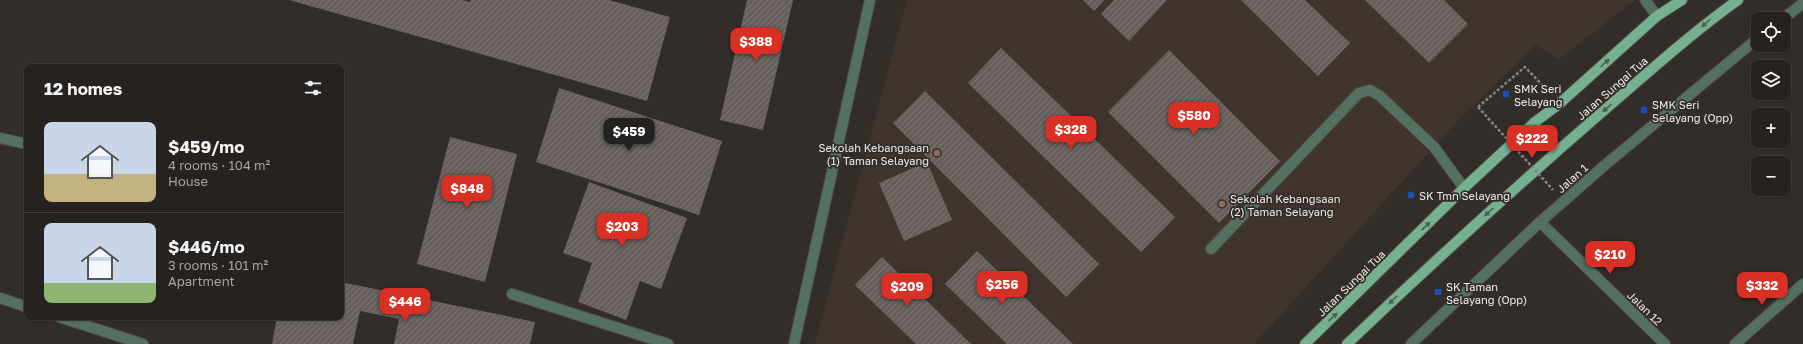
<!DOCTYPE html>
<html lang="en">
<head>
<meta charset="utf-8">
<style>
	:root { --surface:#262220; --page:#2e2a29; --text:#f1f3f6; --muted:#a4a4a5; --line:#423f3e; --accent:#d93025 }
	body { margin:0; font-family:"Golos Text",sans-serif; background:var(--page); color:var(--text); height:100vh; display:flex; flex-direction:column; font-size:15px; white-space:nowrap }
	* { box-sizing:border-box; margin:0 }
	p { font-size:13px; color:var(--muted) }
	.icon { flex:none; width:22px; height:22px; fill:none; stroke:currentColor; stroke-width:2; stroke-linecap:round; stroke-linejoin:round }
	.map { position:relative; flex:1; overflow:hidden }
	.drawer { position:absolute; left:24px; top:64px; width:320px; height:256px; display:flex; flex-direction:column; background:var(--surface); border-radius:8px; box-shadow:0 1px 3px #0004,0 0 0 1px var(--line) }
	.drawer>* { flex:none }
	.tools { position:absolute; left:1751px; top:12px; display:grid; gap:8px }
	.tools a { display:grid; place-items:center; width:40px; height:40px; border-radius:8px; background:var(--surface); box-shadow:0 1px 3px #0004,0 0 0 1px var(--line); font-size:20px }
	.price { position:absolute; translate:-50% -34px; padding:0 9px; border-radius:8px; background:var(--accent); color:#fff; font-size:13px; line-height:26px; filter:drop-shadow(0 1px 2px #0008) }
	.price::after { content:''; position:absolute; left:50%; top:24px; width:12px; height:9px; margin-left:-6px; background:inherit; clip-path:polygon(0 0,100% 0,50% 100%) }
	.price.current { background:#222; color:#fff }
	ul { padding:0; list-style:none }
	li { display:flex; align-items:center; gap:12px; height:100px; padding:0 20px }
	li+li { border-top:1px solid var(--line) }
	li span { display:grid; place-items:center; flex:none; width:112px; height:80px; border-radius:8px; color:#555 }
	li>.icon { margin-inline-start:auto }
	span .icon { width:48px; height:48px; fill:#fffc; stroke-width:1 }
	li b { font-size:17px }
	h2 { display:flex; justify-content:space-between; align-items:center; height:48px; padding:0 20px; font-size:17px }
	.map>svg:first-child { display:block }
</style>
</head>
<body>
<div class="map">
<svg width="1803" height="344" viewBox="0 0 1803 344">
	<defs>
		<pattern id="building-hatch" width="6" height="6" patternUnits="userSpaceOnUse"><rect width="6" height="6" fill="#665f5b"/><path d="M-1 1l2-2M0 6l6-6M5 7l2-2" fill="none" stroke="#7c7673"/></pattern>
	</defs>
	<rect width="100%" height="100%" fill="#332d2a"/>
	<polygon fill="#40352e" points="907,0 1635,0 1558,60 1537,44 1461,117 1254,344 815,344"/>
	<g fill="url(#building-hatch)">
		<polygon points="289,0 462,0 470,2 471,0 609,0 670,17 647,101"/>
		<polygon points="747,0 793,0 763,130 720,120"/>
		<polygon points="1083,0 1104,0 1094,11"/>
		<polygon points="1114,0 1167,0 1129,41 1101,14"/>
		<polygon points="1241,0 1305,0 1350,43 1318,76"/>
		<polygon points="1365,0 1444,0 1468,24 1429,63"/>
		<polygon points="1001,48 1175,217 1141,252 968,83"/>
		<polygon points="1169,50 1280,161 1219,223 1108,112"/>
		<polygon points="559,88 722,141 699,215 536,162"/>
		<polygon points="925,91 1099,264 1066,297 893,123"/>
		<polygon points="450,137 517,154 485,282 417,264"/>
		<polygon points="927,162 952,220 904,241 879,183"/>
		<polygon points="589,182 687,218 661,289 640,281 626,320 578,302 592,263 563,253"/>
		<polygon points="977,251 1073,344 1007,344 945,284"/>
		<polygon points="882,257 971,344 916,344 855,285"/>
		<polygon points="341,282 535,322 530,344 394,344 399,319 360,311 353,344 272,344 277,317 341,317"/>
	</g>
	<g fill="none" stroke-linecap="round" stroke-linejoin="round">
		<defs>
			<g id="minor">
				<polyline points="1645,0 1657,16"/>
				<polyline points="1783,19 1803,3"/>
				<polyline points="0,138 27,144"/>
				<polyline points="1540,222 1665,344"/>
				<polyline points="1211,249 1359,93 1370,90 1380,96 1434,147 1464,188"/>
				<polyline points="512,294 668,344"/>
				<polyline points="0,298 27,307"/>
				<polyline points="59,317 143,344"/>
				<polyline points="794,344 870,0"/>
				<polyline points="1411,344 1540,222 1605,165 1758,38"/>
				<polyline points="1735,344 1803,284"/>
			</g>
			<g id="major">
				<polyline points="1305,344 1464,188 1535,122 1559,104 1657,16 1682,0"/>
				<path d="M1347,344C1432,263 1520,183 1609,106C1651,70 1693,32 1738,0"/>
			</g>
		</defs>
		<use href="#minor" stroke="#514b48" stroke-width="12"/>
		<use href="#major" stroke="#514b48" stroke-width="12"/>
		<polyline stroke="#898582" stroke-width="2.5" stroke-dasharray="3 2" stroke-linecap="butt" points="1478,107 1525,67 1548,91"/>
		<use href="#minor" stroke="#547061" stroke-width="10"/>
		<use href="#major" stroke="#76b092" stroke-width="10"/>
		<polyline stroke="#898582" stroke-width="2.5" stroke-dasharray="3 2" stroke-linecap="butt" points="1478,107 1553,190"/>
	</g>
	<defs><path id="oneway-solid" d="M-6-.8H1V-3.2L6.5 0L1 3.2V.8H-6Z"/></defs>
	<g fill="#4e6154">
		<use href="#oneway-solid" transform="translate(1706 23) rotate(140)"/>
		<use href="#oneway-solid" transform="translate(1605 63) rotate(-42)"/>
		<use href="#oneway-solid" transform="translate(1607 108) rotate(139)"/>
		<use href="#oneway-solid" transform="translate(1489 212) rotate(138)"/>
		<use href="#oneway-solid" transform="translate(1426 226) rotate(-44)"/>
		<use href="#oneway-solid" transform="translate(1393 300) rotate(136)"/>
		<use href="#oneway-solid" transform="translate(1333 317) rotate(-44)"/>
	</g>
	<g fill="#1a4fb4" stroke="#332d2a" stroke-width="1.5">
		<rect x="1502" y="90" width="8" height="8" rx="2"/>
		<rect x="1640" y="106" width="8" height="8" rx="2"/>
		<rect x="1407" y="191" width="8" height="8" rx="2"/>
		<rect x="1434" y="288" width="8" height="8" rx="2"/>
	</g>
	<g fill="#8d6e63" stroke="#332d2a" stroke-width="1.5">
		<circle cx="937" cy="153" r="4"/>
		<circle cx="1222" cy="204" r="4"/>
	</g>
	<g text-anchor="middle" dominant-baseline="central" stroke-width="3.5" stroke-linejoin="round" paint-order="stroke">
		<g font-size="11" fill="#ece9e6" stroke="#332d2a" text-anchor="start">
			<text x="1514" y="88">SMK Seri<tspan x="1514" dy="13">Selayang</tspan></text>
			<text x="1652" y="104">SMK Seri<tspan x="1652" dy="13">Selayang (Opp)</tspan></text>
			<text x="929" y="147" text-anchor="end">Sekolah Kebangsaan<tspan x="929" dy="13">(1) Taman Selayang</tspan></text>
			<text x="1419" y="195">SK Tmn Selayang</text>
			<text x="1230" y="198">Sekolah Kebangsaan<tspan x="1230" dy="13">(2) Taman Selayang</tspan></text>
			<text x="1446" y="286">SK Taman<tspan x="1446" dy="13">Selayang (Opp)</tspan></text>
		</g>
		<g font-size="11" fill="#ece9e6" stroke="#332d2a">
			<text transform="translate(1612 88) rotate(-41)">Jalan Sungai Tua</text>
			<text transform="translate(1572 178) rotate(-42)">Jalan 1</text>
			<text transform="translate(1351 283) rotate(-44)">Jalan Sungai Tua</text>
			<text transform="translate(1645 308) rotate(44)">Jalan 12</text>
		</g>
	</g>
</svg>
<div class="tools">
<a><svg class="icon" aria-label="locate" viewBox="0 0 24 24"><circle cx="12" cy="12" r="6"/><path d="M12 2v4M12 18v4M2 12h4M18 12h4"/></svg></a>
<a><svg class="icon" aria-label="layers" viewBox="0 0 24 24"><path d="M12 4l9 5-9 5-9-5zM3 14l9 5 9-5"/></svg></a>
<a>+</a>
<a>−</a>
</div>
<b class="price" style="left:756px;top:62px">$388</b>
<b class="price" style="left:1194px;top:136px">$580</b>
<b class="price" style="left:1071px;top:150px">$328</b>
<b class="price current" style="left:629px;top:152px">$459</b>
<b class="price" style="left:1532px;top:159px">$222</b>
<b class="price" style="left:467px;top:209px">$848</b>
<b class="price" style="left:622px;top:247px">$203</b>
<b class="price" style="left:1610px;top:275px">$210</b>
<b class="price" style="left:1002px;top:305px">$256</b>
<b class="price" style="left:1762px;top:306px">$332</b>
<b class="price" style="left:907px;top:307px">$209</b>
<b class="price" style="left:405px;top:322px">$446</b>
<section class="drawer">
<h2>12 homes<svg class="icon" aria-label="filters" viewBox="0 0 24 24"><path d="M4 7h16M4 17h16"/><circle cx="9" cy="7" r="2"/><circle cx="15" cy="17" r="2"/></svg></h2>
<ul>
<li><span style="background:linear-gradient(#c9d6e8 65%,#c2b280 0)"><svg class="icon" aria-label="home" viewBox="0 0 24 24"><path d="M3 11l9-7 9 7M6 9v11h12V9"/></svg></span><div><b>$459/mo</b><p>4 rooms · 104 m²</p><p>House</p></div></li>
<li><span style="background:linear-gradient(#c9d6e8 75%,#8fb573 0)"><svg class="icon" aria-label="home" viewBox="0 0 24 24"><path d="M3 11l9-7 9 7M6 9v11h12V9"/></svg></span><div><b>$446/mo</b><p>3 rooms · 101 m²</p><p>Apartment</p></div></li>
</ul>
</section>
</div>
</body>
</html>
